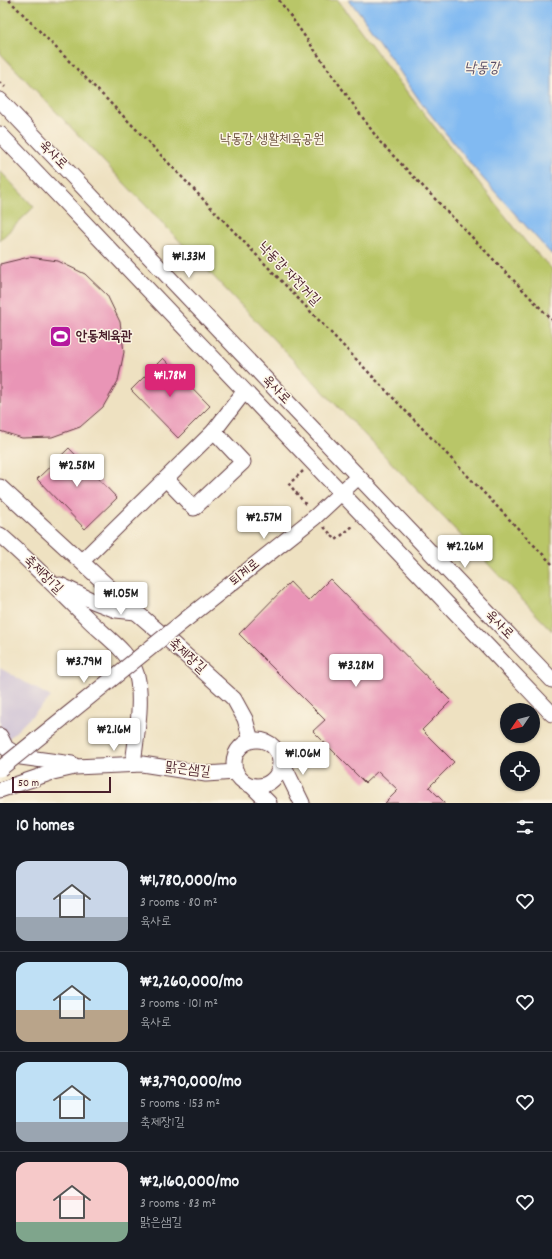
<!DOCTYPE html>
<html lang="en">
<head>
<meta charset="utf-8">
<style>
	:root { --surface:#171b24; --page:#20242c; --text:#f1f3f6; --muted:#9ea1a6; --line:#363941; --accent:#db2777 }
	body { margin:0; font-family:Dekko,"Poor Story",sans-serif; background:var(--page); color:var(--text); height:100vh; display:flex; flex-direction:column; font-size:15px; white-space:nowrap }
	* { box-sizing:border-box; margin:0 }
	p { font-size:13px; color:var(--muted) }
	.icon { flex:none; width:22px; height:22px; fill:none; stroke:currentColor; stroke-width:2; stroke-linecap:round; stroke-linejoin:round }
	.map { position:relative; height:803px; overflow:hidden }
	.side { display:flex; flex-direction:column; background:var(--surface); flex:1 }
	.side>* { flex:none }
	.needle { width:26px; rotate:235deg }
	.tools { position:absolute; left:500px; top:703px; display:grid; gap:8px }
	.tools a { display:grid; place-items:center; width:40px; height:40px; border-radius:50%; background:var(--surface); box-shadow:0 1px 3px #0004; font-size:20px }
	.scale { position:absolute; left:12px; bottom:10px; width:99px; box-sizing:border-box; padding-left:4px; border:2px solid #4a1f2b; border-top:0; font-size:11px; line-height:14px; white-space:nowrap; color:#4a1f2b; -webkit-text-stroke:3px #fcf5e5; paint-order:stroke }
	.price { position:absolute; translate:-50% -34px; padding:0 9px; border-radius:4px; background:#fff; color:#222; font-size:13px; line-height:26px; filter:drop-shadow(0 1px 2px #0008) }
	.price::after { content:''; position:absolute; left:50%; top:24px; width:12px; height:9px; margin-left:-6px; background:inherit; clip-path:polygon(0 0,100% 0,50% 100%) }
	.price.on { background:var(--accent); color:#fff }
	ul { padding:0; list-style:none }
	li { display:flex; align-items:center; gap:12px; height:100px; padding:0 16px }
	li+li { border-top:1px solid var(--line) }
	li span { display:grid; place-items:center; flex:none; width:112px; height:80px; border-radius:12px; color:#555 }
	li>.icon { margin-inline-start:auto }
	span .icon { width:48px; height:48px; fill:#fffc; stroke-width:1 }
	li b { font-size:17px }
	h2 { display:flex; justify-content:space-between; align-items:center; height:48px; padding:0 16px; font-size:17px }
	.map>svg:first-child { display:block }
</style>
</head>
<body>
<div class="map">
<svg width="552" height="803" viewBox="0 0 552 803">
	<rect width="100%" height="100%" fill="#fcf5e5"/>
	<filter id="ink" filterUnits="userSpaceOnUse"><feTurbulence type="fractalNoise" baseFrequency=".025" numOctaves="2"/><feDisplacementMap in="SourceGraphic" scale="8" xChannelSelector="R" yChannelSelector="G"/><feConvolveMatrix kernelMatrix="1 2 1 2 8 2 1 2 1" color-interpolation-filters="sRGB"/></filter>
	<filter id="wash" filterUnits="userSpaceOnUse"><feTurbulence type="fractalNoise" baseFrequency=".012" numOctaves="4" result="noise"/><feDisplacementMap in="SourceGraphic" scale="16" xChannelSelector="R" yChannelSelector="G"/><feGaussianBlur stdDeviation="0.9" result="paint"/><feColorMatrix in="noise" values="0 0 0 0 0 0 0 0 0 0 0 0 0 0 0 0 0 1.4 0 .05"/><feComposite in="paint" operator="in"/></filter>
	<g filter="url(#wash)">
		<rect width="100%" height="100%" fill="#eee1c1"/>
		<polygon fill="#ccbfd4" points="0,668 51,697 0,747"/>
		<g fill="#b9c668" stroke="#82724a">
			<polygon points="0,0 338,0 395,77 526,242 552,269 552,631 0,53"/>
			<polygon points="0,171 34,207 0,240"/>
		</g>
		<polygon fill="#81baf2" stroke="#666c8e" points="348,0 552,0 552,255 479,174 422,104 360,13"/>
		<g id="blocks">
			<g fill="#e995b6">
				<polygon points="29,257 58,261 85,274 107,295 120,322 124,352 118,381 103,407 80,427 52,437 22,438 0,431 0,264"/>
				<polygon points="163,358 210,406 178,438 131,390"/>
				<polygon points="69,448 117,498 85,529 37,479"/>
				<polygon points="330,579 451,701 422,730 454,762 429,787 445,803 385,803 398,790 378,771 365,783 313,731 325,720 239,634 290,582 308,601"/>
			</g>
		</g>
	</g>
	<g filter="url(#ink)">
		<use href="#blocks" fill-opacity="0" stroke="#633c42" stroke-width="1"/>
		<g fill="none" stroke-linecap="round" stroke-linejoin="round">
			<defs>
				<g id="minor">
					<polyline points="0,100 552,680"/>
					<polyline points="0,134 552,714"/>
					<polyline points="166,479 194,508 243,462 214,431"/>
					<polyline points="0,487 136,612 172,643 234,699 245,719 251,740"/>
					<path d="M0,535C30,561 58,589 86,617C103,635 130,651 137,676C143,702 136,738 133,764"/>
					<polyline points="82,561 214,431 244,392"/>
					<polyline points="60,585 93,601 116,610 136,612"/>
					<polyline points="185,620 315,517 358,477"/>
					<polyline points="0,736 6,748 21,757 72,764"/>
					<circle cx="257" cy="763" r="23"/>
					<polyline points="281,760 302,803"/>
					<polyline points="252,786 269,803"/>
					<polyline points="0,790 53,772 75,767 142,764 206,774 236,772"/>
				</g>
			</defs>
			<use href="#minor" stroke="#633c42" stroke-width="17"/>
			<g stroke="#633c42" stroke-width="2.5" stroke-dasharray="3 3" stroke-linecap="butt">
				<polyline points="9,0 135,128 552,564"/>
				<polyline points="279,0 380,142 552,320"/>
				<polyline points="0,82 5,87"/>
				<polyline points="303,471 289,484 307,506"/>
				<polyline points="324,527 336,540 354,525"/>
			</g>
			<use href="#minor" stroke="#fff" stroke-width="15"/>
			<defs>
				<polyline id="minor-bridge" points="0,769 185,620"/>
			</defs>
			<use href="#minor-bridge" stroke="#633c42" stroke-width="17" stroke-linecap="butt"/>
			<use href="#minor-bridge" stroke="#fff" stroke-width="15"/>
		</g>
	</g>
	<defs>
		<symbol id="stadium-square" viewBox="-11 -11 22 22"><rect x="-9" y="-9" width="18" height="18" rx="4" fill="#b5179e" stroke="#fcf5e5"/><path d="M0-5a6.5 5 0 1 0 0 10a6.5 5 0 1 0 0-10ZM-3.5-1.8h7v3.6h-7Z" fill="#fff"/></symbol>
	</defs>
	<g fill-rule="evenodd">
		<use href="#stadium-square" x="48" y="324" width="25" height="25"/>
	</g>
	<g text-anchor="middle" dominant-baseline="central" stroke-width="3" stroke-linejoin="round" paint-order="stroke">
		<g font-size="14" fill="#6b513d" stroke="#fcf5e5">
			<text x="272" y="140">낙동강 생활체육공원</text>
		</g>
		<g font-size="14" fill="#4a1f2b" stroke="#fcf5e5">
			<text transform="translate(53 155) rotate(46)">육사로</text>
			<text transform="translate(289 274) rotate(46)">낙동강 자전거길</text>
			<text transform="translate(276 390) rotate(46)">육사로</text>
			<text transform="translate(245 573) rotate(-39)">퇴계로</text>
			<text transform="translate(43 575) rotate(44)">축제장1길</text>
			<text transform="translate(499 625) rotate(46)">육사로</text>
			<text transform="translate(187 656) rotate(42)">축제장길</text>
			<text transform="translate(188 770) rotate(7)">맑은샘길</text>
		</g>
		<g font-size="14" font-weight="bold" fill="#4a1f2b" stroke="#fcf5e5" text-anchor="start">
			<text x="76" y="337">안동체육관</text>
		</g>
		<g font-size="15" font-style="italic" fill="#5a4e67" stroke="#fcf5e5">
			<text x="482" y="69">낙동강</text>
		</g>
	</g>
</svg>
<div class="tools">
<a><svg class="needle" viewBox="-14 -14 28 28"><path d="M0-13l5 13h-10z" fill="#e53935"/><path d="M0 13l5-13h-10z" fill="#9ea1a6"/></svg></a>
<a><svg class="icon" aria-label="locate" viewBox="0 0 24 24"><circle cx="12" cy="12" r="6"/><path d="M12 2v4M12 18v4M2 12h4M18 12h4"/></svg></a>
</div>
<div class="scale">50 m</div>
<b class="price" style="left:189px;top:279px">₩1.33M</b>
<b class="price on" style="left:170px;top:398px">₩1.78M</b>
<b class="price" style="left:77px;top:488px">₩2.58M</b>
<b class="price" style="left:264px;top:540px">₩2.57M</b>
<b class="price" style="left:465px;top:569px">₩2.26M</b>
<b class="price" style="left:121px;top:616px">₩1.05M</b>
<b class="price" style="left:84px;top:684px">₩3.79M</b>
<b class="price" style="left:356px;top:688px">₩3.28M</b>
<b class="price" style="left:114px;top:752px">₩2.16M</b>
<b class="price" style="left:303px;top:776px">₩1.06M</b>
</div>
<section class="side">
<h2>10 homes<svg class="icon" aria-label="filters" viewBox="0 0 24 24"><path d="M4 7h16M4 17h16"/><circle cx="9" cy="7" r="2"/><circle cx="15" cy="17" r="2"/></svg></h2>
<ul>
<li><span style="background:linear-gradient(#c9d6e8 70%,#9aa5b1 0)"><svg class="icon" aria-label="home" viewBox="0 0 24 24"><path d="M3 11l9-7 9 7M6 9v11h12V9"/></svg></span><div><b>₩1,780,000/mo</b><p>3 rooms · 80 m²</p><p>육사로</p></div><svg class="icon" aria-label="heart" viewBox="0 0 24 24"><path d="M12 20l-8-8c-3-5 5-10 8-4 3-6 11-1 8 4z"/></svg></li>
<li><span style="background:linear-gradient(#bfe0f5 60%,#b9a48a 0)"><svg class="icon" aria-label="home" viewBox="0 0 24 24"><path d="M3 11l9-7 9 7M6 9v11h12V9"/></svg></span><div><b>₩2,260,000/mo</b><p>3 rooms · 101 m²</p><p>육사로</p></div><svg class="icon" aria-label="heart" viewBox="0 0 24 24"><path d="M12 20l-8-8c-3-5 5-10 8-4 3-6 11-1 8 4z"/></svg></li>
<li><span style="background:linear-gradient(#bfe0f5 75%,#9aa5b1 0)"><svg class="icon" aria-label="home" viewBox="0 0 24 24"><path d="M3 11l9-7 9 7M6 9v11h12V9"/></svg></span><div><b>₩3,790,000/mo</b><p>5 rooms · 153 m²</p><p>축제장1길</p></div><svg class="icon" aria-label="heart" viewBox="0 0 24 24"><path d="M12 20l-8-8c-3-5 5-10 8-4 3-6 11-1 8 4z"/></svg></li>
<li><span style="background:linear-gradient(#f6c9c9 75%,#7fa58c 0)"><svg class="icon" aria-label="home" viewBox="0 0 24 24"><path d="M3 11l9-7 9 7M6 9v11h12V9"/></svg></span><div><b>₩2,160,000/mo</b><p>3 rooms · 83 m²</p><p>맑은샘길</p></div><svg class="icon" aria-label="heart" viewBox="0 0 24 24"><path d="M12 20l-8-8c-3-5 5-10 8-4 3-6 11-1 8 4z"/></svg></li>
</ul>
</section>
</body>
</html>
